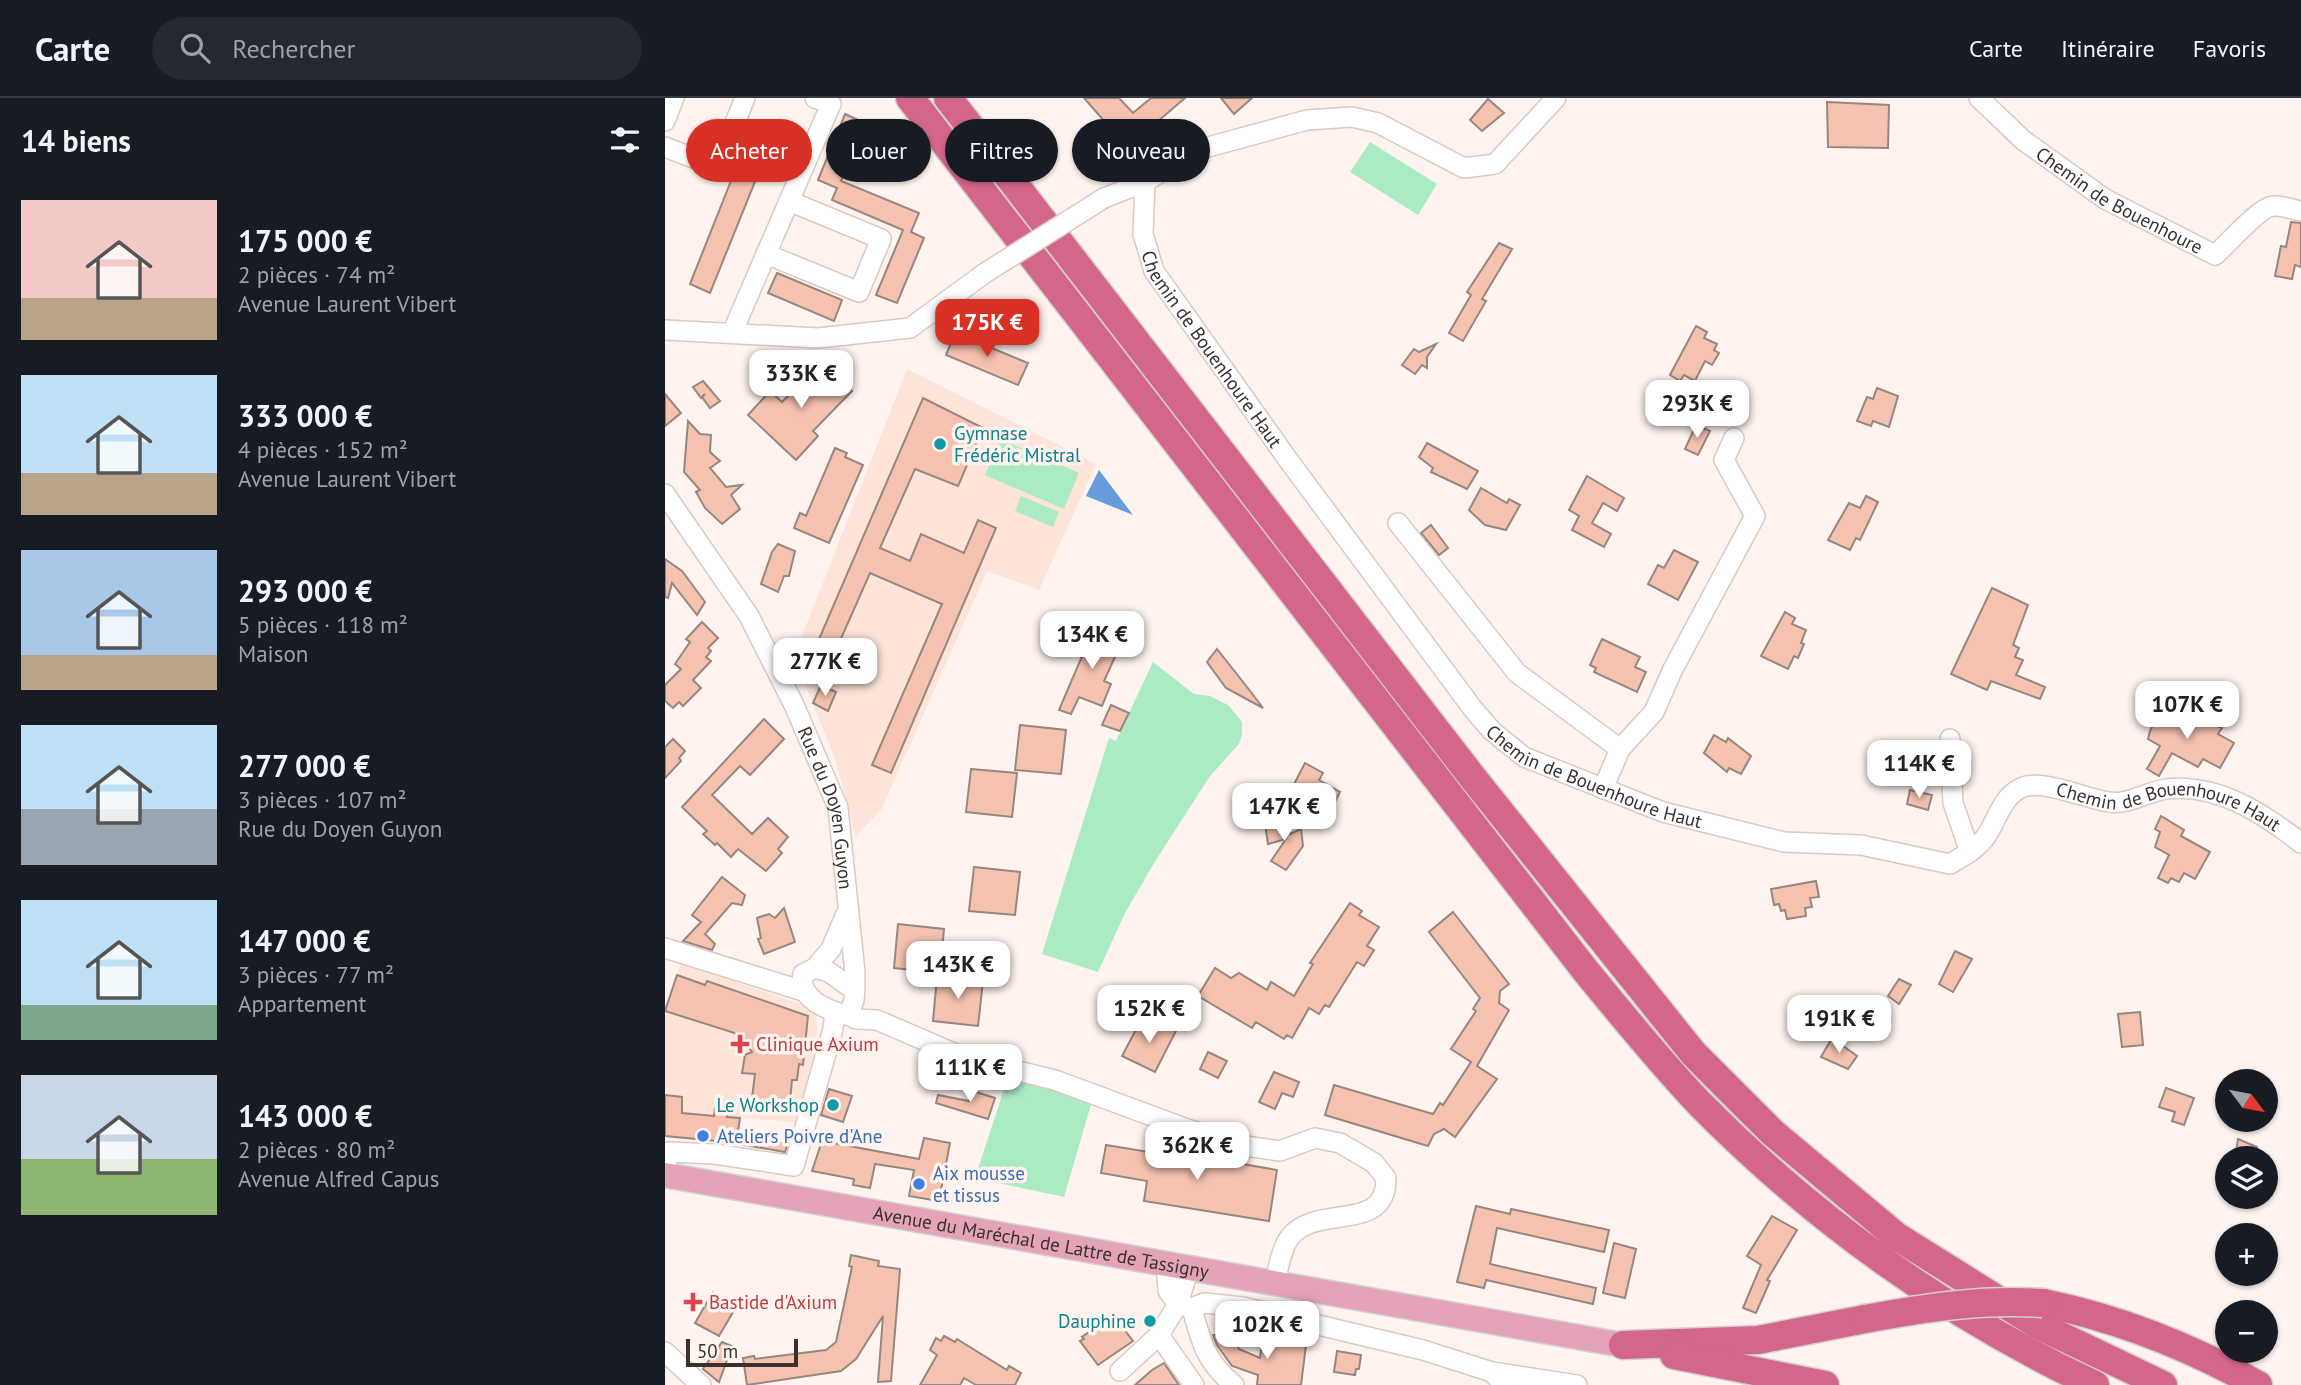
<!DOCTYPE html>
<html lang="fr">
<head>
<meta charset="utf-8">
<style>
	:root { --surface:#171b24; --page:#242831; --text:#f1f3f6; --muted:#9ea1a6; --line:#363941; --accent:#d93025 }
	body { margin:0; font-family:"PT Sans",sans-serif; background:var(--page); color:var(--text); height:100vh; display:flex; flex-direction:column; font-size:26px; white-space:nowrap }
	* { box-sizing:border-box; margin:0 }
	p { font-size:23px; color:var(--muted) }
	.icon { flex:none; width:38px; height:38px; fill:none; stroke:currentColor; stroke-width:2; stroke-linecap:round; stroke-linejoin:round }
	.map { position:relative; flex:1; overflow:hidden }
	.side { display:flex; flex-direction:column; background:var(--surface); width:665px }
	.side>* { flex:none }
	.banner { position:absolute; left:21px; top:21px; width:665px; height:63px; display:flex; gap:14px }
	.needle { width:46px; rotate:122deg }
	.buttons { position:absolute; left:1550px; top:971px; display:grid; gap:14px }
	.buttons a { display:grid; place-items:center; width:63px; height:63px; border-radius:50%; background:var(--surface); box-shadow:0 2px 5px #0004; font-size:35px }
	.scale { position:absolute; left:21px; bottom:18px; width:112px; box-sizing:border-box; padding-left:7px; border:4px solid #38312e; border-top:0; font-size:19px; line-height:24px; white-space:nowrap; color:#38312e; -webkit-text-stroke:5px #fef3ee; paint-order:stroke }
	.price { position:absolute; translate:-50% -60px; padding:0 16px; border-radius:14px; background:#fff; color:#222; font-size:23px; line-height:46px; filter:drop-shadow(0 2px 4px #0008) }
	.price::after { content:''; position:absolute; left:50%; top:42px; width:21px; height:16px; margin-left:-10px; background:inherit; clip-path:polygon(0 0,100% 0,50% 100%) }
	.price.active { background:var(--accent); color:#fff }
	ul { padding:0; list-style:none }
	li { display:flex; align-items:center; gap:21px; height:175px; padding:0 21px }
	li span { display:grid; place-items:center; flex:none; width:196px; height:140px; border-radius:0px; color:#555 }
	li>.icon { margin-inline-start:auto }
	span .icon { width:84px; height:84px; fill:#fffc; stroke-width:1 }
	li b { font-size:30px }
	h2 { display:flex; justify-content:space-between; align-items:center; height:84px; padding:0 21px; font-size:30px }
	.pill { padding:0 24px; border-radius:32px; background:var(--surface); box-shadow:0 2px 5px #0004; font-size:24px; line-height:63px }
	.pill.active { background:var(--accent); color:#fff }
	header { display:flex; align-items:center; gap:42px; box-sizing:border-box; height:98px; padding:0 35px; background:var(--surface); border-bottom:2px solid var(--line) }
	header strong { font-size:33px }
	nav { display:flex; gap:38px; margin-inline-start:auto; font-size:24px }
	.search { width:490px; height:63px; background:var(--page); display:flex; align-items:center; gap:18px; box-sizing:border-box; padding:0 24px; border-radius:38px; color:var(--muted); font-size:26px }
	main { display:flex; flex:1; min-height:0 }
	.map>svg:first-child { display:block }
</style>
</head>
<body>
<header>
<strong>Carte</strong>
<div class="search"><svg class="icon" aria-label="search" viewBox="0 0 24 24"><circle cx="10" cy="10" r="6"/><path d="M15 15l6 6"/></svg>Rechercher</div>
<nav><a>Carte</a><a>Itinéraire</a><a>Favoris</a></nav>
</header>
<main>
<section class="side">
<h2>14 biens<svg class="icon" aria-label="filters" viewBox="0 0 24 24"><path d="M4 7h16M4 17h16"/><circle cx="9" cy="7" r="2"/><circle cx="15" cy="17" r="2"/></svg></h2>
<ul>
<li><span style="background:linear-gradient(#f6c9c9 70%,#b9a48a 0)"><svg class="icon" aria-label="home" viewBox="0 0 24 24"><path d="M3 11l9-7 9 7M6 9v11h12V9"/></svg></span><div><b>175 000 €</b><p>2 pièces · 74 m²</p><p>Avenue Laurent Vibert</p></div></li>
<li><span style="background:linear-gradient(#bfe0f5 70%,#b9a48a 0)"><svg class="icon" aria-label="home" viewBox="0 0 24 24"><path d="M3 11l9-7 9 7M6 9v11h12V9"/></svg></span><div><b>333 000 €</b><p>4 pièces · 152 m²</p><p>Avenue Laurent Vibert</p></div></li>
<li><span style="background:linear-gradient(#a9c7e8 75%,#b9a48a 0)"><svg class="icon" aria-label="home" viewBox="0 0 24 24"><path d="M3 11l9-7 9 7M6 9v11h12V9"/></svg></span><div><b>293 000 €</b><p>5 pièces · 118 m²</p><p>Maison</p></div></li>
<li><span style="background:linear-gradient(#bfe0f5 60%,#9aa5b1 0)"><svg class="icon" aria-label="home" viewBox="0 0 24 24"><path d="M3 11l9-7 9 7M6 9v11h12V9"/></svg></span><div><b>277 000 €</b><p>3 pièces · 107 m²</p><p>Rue du Doyen Guyon</p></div></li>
<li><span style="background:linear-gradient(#bfe0f5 75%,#7fa58c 0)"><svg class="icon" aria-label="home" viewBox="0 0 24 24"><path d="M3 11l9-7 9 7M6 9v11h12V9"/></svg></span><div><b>147 000 €</b><p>3 pièces · 77 m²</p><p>Appartement</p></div></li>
<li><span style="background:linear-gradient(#c9d6e8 60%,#8fb573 0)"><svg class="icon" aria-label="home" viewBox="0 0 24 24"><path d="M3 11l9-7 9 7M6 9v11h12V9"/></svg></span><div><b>143 000 €</b><p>2 pièces · 80 m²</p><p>Avenue Alfred Capus</p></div></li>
</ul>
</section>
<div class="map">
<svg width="1636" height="1287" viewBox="0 0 1636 1287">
	<rect width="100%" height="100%" fill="#fef3ee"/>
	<g fill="#fee4d8">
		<polygon points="242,271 431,366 374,492 322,473 216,712 191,738 170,661 129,558"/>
		<polygon points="16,865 150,911 152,931 148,960 130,1024 17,1015 15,1039 0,1038 0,914"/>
	</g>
	<g fill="#abebc3">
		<polygon points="705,44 772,86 753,117 685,74"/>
		<polygon points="335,341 414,375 399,411 320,377"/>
		<polygon points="356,398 394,414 388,429 350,413"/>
		<polygon points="488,564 529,596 545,598 563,607 577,624 577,636 574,646 545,678 489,765 460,815 433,874 377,856 444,640 451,643"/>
		<polygon points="344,976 427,1003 399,1099 310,1080"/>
	</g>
	<polygon fill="#679bda" points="434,372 468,417 421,398"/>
	<g fill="#f6c2b0" stroke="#978680" stroke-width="2">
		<polygon points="419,0 454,0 468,15 486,0 520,0 492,24 484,34 490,40 470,58"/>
		<polygon points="556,0 587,0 569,16"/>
		<polygon points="823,1 839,15 817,33 805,22"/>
		<polygon points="1162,4 1224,7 1223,50 1163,49"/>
		<polygon points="180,16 200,25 176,83 254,115 246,134 259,140 232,205 211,197 238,132 167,102 172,90 153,82"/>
		<polygon points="87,30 108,39 45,195 25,186"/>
		<polygon points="1626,124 1636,125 1636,169 1630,167 1627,181 1610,178 1616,148 1621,149"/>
		<polygon points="834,145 847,151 817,201 821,203 798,243 784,235 806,197 802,194"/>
		<polygon points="112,175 177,202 169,223 103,195"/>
		<polygon points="1031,228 1042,234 1039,240 1052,246 1049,252 1054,255 1047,267 1040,263 1030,283 1019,277 1015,283 1005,277"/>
		<polygon points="290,235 363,265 353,287 281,257"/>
		<polygon points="771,246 762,259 762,270 757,267 750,276 737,267 749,251 754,254"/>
		<polygon points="156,264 187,293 148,333 153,338 131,362 83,317 105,293 117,304"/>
		<polygon points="38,283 55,303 45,310 37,299 40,296 36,300 28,289"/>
		<polygon points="1212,290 1233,298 1224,329 1208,323 1206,328 1192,323 1202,299 1208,301"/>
		<polygon points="0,296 16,315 0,328"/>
		<polygon points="258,300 318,330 293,388 250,371 215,450 245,463 256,436 299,455 313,422 331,430 226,675 207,667 277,506 205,475 163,570 145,562"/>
		<polygon points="23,323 35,336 46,337 45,354 55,363 45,370 61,389 77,387 66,397 75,411 57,426 40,410 31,394 35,392 19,374"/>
		<polygon points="1031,327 1045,333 1033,357 1020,351"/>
		<polygon points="762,345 813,373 802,391 766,374 768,370 754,359"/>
		<polygon points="170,350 182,355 180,359 198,367 164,445 129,430 135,415 141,418"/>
		<polygon points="922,378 959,400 952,413 938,405 927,425 946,436 939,449 907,432 914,418 904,412"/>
		<polygon points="816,390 842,405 844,401 855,407 841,432 820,427 804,412"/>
		<polygon points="1201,398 1213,404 1195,442 1191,440 1185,452 1163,442 1184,405 1195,410"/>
		<polygon points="766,427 783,450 774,457 756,435"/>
		<polygon points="113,446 130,453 124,478 119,478 113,494 96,486 107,454"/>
		<polygon points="1009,452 1033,464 1013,502 983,486 993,467 999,470"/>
		<polygon points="0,461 17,473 40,504 32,517 7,485 3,500 0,499"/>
		<polygon points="1327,490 1363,507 1348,547 1354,550 1350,559 1358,562 1351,577 1380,589 1375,601 1326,583 1322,592 1286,576"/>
		<polygon points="1120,514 1130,520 1127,526 1141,532 1136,545 1139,546 1133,560 1129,558 1123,571 1096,558"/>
		<polygon points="433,521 444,526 437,543 454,550 439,583 446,586 437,608 414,599 406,616 394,612"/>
		<polygon points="37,524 53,540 43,550 46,553 41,559 46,563 28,582 36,590 18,608 14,604 8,610 0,603 0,587 16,571 10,566 25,544 21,541"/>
		<polygon points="937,541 975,559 970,569 981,574 972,594 929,574 931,570 925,567"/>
		<polygon points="552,551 582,589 598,610 561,590 542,564"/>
		<polygon points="156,587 171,594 163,613 148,605"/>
		<polygon points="446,607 464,615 455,633 437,627"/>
		<polygon points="1517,612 1557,630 1553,636 1569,645 1555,670 1538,661 1533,669 1507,655 1494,678 1482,671 1495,648 1483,641 1485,633 1493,618 1500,622 1504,613 1513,618"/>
		<polygon points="99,621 119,641 85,677 75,668 47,697 87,736 103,720 123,739 113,751 117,755 101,773 73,751 66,759 52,745 50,747 38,736 42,733 17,709"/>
		<polygon points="355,627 401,632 396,676 350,672"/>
		<polygon points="1049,637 1061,644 1063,640 1086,658 1076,676 1064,670 1062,674 1039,655"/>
		<polygon points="8,641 20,653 14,660 16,663 0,680 0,649"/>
		<polygon points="640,665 658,675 654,682 675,694 669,706 628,688"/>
		<polygon points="306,671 352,675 347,719 301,714"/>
		<polygon points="1245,692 1267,697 1263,712 1242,706"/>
		<polygon points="1496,718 1519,732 1516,738 1545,754 1530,781 1519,775 1514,784 1506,780 1503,785 1493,780 1504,757 1490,749 1495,734 1490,731"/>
		<polygon points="622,722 625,736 636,731 638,748 621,772 606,763 621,741 603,746 600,726"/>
		<polygon points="309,769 355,774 350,817 304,813"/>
		<polygon points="57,779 80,797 77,807 67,805 40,836 50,846 47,852 18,843 36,824 27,817"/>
		<polygon points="1151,783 1154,799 1145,800 1147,809 1140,810 1141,818 1122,821 1120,812 1116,813 1114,806 1109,807 1106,791"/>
		<polygon points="685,805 697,813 694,817 714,829 702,848 709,852 699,868 692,864 664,909 660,907 654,916 644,910 627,940 622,937 619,941 591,924 587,930 533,898 550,870 566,880 574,875 602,892 606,884 629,898 648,866 645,865"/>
		<polygon points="119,810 130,844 99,856 93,841 96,840 92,820 104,816 110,820"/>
		<polygon points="788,814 844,886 835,893 834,905 844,912 812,968 832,981 790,1039 779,1031 769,1036 763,1048 660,1017 669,987 768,1016 775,1005 778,1007 806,964 786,951 811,913 808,911 815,900 764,834"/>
		<polygon points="233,826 279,831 275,875 229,870"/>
		<polygon points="1290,853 1307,861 1288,894 1274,886"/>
		<polygon points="12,877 40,887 42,883 143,918 138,967 134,966 132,982 127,982 124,1013 86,1008 90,976 77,975 80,957 87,954 76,937 0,913"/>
		<polygon points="272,879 318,883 313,928 268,923"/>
		<polygon points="1234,881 1246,887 1234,906 1223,898"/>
		<polygon points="1475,914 1478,947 1457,949 1453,916"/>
		<polygon points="475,924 489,932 493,924 511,933 490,974 457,958"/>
		<polygon points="1167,940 1192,958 1183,971 1156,959"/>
		<polygon points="543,954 562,963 553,980 535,971"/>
		<polygon points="609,974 634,984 628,999 617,995 610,1011 594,1004"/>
		<polygon points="1501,990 1529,1000 1519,1027 1507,1023 1510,1014 1494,1009"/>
		<polygon points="164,991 187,998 178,1024 156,1017"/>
		<polygon points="308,993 330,1000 323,1021 271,1005 273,997 304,1003"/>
		<polygon points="0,997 17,999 17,1015 49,1018 50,1010 63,1011 62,1019 75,1020 72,1040 123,1045 120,1054 62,1044 0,1038"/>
		<polygon points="259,1040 285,1045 274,1103 244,1098 249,1072 210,1066 205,1090 188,1087 189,1081 147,1073 157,1043 254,1061"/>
		<polygon points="1573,1041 1592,1049 1593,1060 1570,1060"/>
		<polygon points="441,1047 502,1057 503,1053 612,1072 604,1123 479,1103 482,1083 436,1075"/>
		<polygon points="811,1108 845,1116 846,1111 944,1132 939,1154 832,1130 825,1166 931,1190 928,1206 821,1182 819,1190 792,1184"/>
		<polygon points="1107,1118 1132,1132 1102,1182 1105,1183 1091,1215 1078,1210 1096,1167 1082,1158"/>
		<polygon points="949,1145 971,1151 960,1200 938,1195"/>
		<polygon points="186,1157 214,1163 213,1168 235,1171 226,1283 213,1284 218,1218 191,1261 176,1273 82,1287 78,1260 89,1258 90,1261 161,1252 171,1244 187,1169 184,1168"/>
		<polygon points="48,1194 71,1209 54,1238 30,1225"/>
		<polygon points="448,1217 468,1243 433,1267 415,1243 419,1241 417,1239"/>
		<polygon points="564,1235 574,1251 595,1260 597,1243 641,1247 636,1287 592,1287 593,1277 567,1268 552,1247 548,1237"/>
		<polygon points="279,1238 290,1244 292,1241 342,1272 344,1268 356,1275 350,1287 311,1287 299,1280 295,1287 255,1287 272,1257 265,1252 271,1240 276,1243"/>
		<polygon points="57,1244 67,1248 54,1284 38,1271"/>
		<polygon points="672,1253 696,1257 694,1271 691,1271 690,1277 669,1274"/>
		<polygon points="499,1265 514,1287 470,1287 487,1272"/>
	</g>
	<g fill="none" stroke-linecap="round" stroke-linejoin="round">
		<defs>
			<g id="minor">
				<path id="s1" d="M1314,0L1358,42L1440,101L1550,157C1563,146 1595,108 1609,108C1617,107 1628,112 1636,113"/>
				<polyline points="0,23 9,0"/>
				<polyline points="0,49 52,69 80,0"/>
				<path id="s2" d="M480,84L478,136L489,173L624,363L808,611L827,633L859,659L998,714L1119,744L1196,747L1285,766C1297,759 1310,752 1319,741C1332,725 1335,700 1356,690C1377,680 1421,701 1444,704C1463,707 1482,694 1501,691C1552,685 1598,715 1636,745"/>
				<polyline points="439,100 480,84 532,52 642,22 687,19 713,25 799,70 830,66 891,0"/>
				<polyline points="101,156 194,194 216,141 124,103"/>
				<polyline points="0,232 153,240 245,230 320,175"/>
				<polyline points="67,235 166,6 150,0"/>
				<path id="s3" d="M0,396L84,518L130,609L173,710L190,875C189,891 193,906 180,917C159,911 133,900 138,876L150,870L164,874L189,892"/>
				<polyline points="733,425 852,575 955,651 938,691"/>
				<polyline points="1285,641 1288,705 1305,754"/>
				<polyline points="955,651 989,614 1008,571 1090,418 1059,362 1069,340"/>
				<polyline points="0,850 138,893"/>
				<polyline points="150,870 166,851 181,816"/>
				<path d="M182,916L191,921L212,922L300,960L390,982L522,1031L581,1048L615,1053L650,1040L675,1045L709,1065L721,1080C722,1136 652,1105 625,1139C616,1151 613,1171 610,1186"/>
				<polyline points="0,1077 3,1054 49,1056 129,1068 168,931 170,914"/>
				<polyline points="501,1166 503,1193 513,1206 524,1170"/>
				<path d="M527,1210C536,1244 541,1264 569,1287"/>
				<polyline points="494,1237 529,1287"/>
				<polyline points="0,1254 36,1287"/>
				<polyline points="455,1273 494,1237 513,1206 527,1210 539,1205 578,1209 758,1252 827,1274 839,1287"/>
				<polyline points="827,1274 912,1287"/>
			</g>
			<g id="major">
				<path id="s4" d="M0,1077L958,1247"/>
			</g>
			<g id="highway">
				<path d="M245,0L920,872C957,917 994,963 1034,1005C1148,1121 1283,1218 1430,1287"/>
				<polyline points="283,0 808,680 1028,955 1108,1035 1231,1138 1373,1227 1498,1287"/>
				<path d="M1378,1205C1456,1221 1524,1248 1593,1287"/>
				<polyline points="958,1247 1093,1242 1200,1221"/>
				<polyline points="1009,1257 1160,1287"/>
			</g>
		</defs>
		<use href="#minor" stroke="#dbc9c1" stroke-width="22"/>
		<use href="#major" stroke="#d3d2d1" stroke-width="27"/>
		<use href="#highway" stroke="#d3d2d1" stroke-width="31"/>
		<use href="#minor" stroke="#fff" stroke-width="19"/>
		<use href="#major" stroke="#e5a3b8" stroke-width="24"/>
		<use href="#highway" stroke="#d46689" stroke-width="28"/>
		<defs>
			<polyline id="minor-bridge" points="320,175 439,100"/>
			<path id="highway-bridge" d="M1200,1221C1259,1210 1317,1201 1378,1205"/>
		</defs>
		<use href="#minor-bridge" stroke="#dbc9c1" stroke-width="22" stroke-linecap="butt"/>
		<use href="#highway-bridge" stroke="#d3d2d1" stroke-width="31" stroke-linecap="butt"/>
		<use href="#minor-bridge" stroke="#fff" stroke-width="19"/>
		<use href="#highway-bridge" stroke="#d46689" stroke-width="28"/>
	</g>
	<g fill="#0f9aa8" stroke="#fef3ee" stroke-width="2.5">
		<circle cx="275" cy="346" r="7"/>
		<circle cx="168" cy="1007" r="7"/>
		<circle cx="485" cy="1223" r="7"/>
	</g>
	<g fill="#e0444e" stroke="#fef3ee" stroke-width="2.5">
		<path d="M71.5 935.5h7v7h7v7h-7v7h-7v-7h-7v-7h7z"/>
		<path d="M24.5 1193.5h7v7h7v7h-7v7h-7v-7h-7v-7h7z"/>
	</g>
	<g fill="#3f7fe0" stroke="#fef3ee" stroke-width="2.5">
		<circle cx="38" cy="1038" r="7"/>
		<circle cx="254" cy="1086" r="7"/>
	</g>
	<g text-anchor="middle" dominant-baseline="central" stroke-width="7" stroke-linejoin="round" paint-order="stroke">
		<g font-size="19" fill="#38312e" stroke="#fef3ee">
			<text stroke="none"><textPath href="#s1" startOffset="175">Chemin de Bouenhoure</textPath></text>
			<text stroke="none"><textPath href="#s2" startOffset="187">Chemin de Bouenhoure Haut</textPath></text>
			<text stroke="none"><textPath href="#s2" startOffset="775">Chemin de Bouenhoure Haut</textPath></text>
			<text stroke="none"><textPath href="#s3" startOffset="357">Rue du Doyen Guyon</textPath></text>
			<text stroke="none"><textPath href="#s2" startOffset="1405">Chemin de Bouenhoure Haut</textPath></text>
			<text stroke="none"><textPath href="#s4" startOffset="382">Avenue du Maréchal de Lattre de Tassigny</textPath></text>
		</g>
		<g font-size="19" fill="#0d838f" stroke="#fef3ee" text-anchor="end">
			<text x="289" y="335" text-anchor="start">Gymnase<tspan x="289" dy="22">Frédéric Mistral</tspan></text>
			<text x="154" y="1007">Le Workshop</text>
			<text x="471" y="1223">Dauphine</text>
		</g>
		<g font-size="19" fill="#be3a42" stroke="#fef3ee" text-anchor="start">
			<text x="91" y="946">Clinique Axium</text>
			<text x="44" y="1204">Bastide d'Axium</text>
		</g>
		<g font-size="19" fill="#366cbe" stroke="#fef3ee" text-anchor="start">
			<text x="52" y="1038">Ateliers Poivre d'Ane</text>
			<text x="268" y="1075">Aix mousse<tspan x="268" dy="22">et tissus</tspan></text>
		</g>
	</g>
</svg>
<div class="buttons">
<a><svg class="needle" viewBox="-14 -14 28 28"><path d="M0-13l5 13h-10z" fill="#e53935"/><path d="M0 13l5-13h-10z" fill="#9ea1a6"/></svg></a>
<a><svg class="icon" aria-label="layers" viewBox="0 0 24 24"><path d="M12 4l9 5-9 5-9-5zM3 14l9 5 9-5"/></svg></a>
<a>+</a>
<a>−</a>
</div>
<div class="scale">50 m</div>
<b class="price active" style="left:322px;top:261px">175K €</b>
<b class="price" style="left:136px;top:312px">333K €</b>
<b class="price" style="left:1032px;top:342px">293K €</b>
<b class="price" style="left:427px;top:573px">134K €</b>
<b class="price" style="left:160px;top:600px">277K €</b>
<b class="price" style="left:1522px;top:643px">107K €</b>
<b class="price" style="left:1254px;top:702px">114K €</b>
<b class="price" style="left:619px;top:745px">147K €</b>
<b class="price" style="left:293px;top:903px">143K €</b>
<b class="price" style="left:484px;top:947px">152K €</b>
<b class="price" style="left:1174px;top:957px">191K €</b>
<b class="price" style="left:305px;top:1006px">111K €</b>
<b class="price" style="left:532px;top:1084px">362K €</b>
<b class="price" style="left:602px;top:1263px">102K €</b>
<div class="banner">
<a class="pill active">Acheter</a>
<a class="pill">Louer</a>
<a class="pill">Filtres</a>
<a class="pill">Nouveau</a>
</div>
</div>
</main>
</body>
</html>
